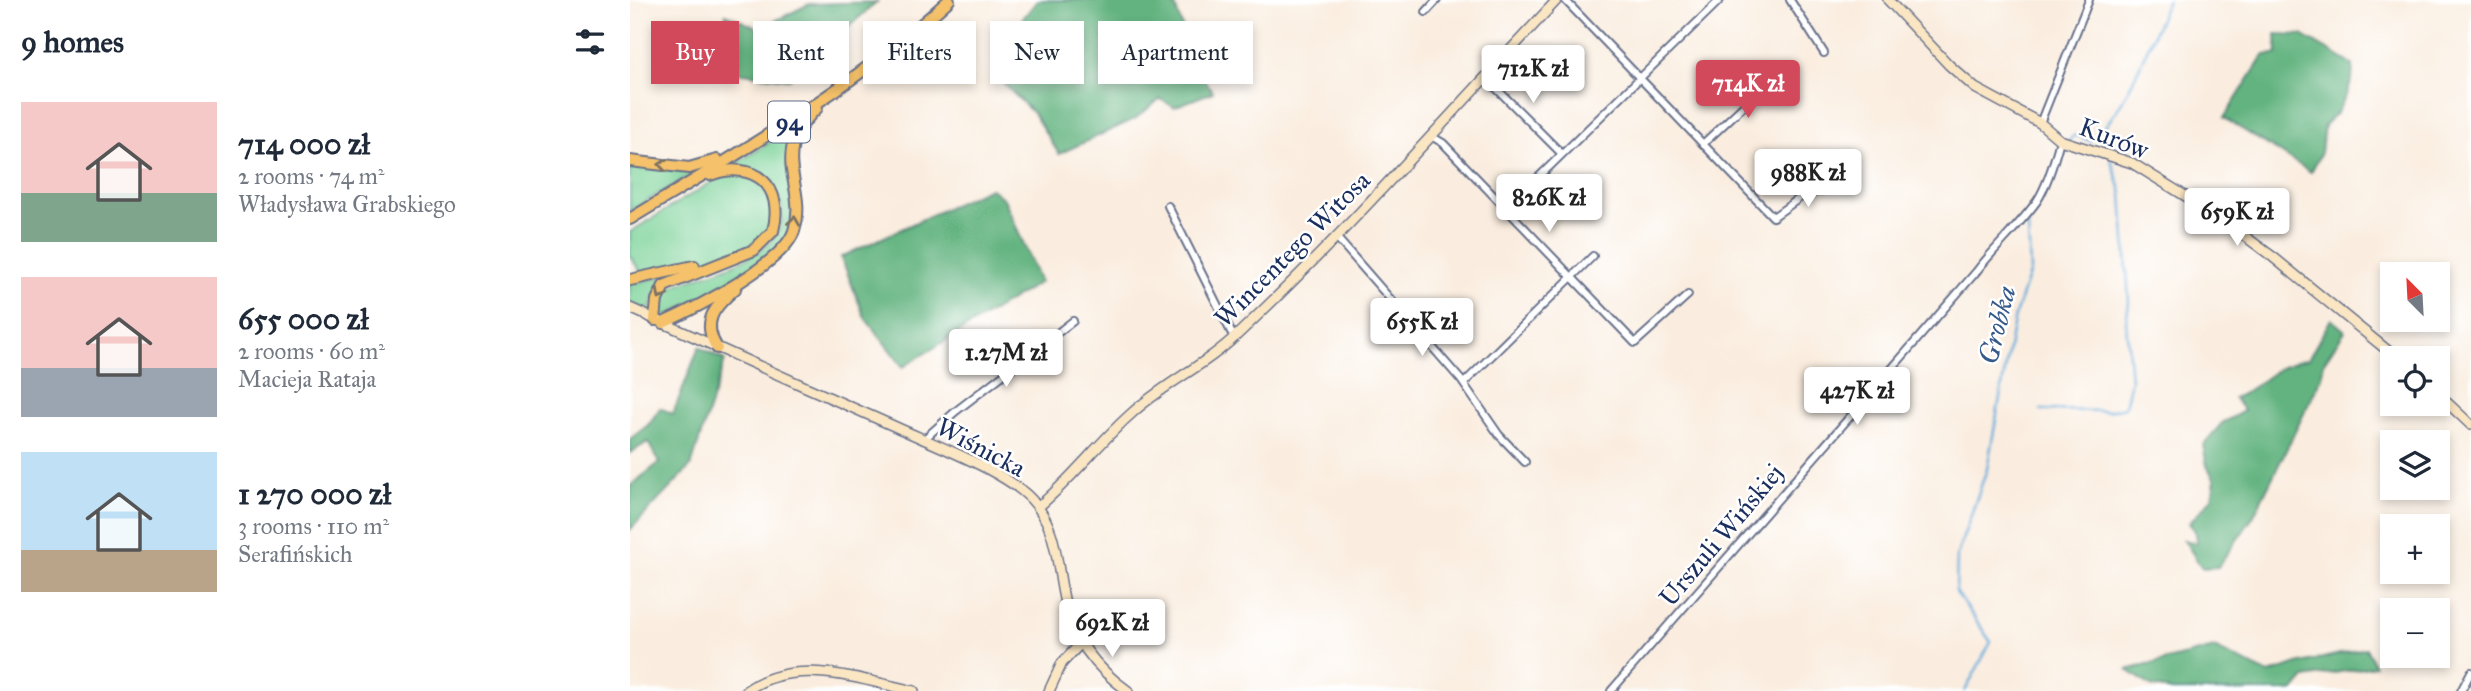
<!DOCTYPE html>
<html lang="en">
<head>
<meta charset="utf-8">
<style>
	:root { --surface:#fff; --page:#f6f6f7; --text:#1f2937; --muted:#747a83; --accent:#d1495b }
	body { margin:0; font-family:"IM FELL Great Primer",serif; background:var(--page); color:var(--text); height:100vh; display:flex; flex-direction:column; font-size:26px; white-space:nowrap }
	* { box-sizing:border-box; margin:0 }
	p { font-size:23px; color:var(--muted) }
	.icon { flex:none; width:38px; height:38px; fill:none; stroke:currentColor; stroke-width:2; stroke-linecap:round; stroke-linejoin:round }
	.map { position:relative; flex:1; overflow:hidden }
	.drawer { display:flex; flex-direction:column; background:var(--surface); width:630px }
	.drawer>* { flex:none }
	.guide { position:absolute; left:21px; top:21px; width:665px; height:63px; display:flex; gap:14px }
	.needle { width:46px; rotate:336deg }
	.fabs { position:absolute; left:1750px; top:262px; display:grid; gap:14px }
	.fabs a { display:grid; place-items:center; width:70px; height:70px; border-radius:0px; background:var(--surface); box-shadow:0 4px 10px #0003; font-size:35px }
	.price { position:absolute; translate:-50% -60px; padding:0 16px; border-radius:7px; background:#fff; color:#222; font-size:23px; line-height:46px; filter:drop-shadow(0 2px 4px #0008) }
	.price::after { content:''; position:absolute; left:50%; top:42px; width:21px; height:16px; margin-left:-10px; background:inherit; clip-path:polygon(0 0,100% 0,50% 100%) }
	.price.active { background:var(--accent); color:#fff }
	ul { padding:0; list-style:none }
	li { display:flex; align-items:center; gap:21px; height:175px; padding:0 21px }
	li span { display:grid; place-items:center; flex:none; width:196px; height:140px; border-radius:0px; color:#555 }
	li>.icon { margin-inline-start:auto }
	span .icon { width:84px; height:84px; fill:#fffc; stroke-width:1 }
	li b { font-size:30px }
	h2 { display:flex; justify-content:space-between; align-items:center; height:84px; padding:0 21px; font-size:30px }
	.chip { padding:0 24px; border-radius:0px; background:var(--surface); box-shadow:0 4px 10px #0003; font-size:24px; line-height:63px }
	.chip.active { background:var(--accent); color:#fff }
	main { display:flex; flex:1; min-height:0 }
	.map>svg:first-child { display:block }
</style>
</head>
<body>
<main>
<section class="drawer">
<h2>9 homes<svg class="icon" aria-label="filters" viewBox="0 0 24 24"><path d="M4 7h16M4 17h16"/><circle cx="9" cy="7" r="2"/><circle cx="15" cy="17" r="2"/></svg></h2>
<ul>
<li><span style="background:linear-gradient(#f6c9c9 65%,#7fa58c 0)"><svg class="icon" aria-label="home" viewBox="0 0 24 24"><path d="M3 11l9-7 9 7M6 9v11h12V9"/></svg></span><div><b>714 000 zł</b><p>2 rooms · 74 m²</p><p>Władysława Grabskiego</p></div></li>
<li><span style="background:linear-gradient(#f6c9c9 65%,#9aa5b1 0)"><svg class="icon" aria-label="home" viewBox="0 0 24 24"><path d="M3 11l9-7 9 7M6 9v11h12V9"/></svg></span><div><b>655 000 zł</b><p>2 rooms · 60 m²</p><p>Macieja Rataja</p></div></li>
<li><span style="background:linear-gradient(#bfe0f5 70%,#b9a48a 0)"><svg class="icon" aria-label="home" viewBox="0 0 24 24"><path d="M3 11l9-7 9 7M6 9v11h12V9"/></svg></span><div><b>1 270 000 zł</b><p>3 rooms · 110 m²</p><p>Serafińskich</p></div></li>
</ul>
</section>
<div class="map">
<svg width="1841" height="691" viewBox="0 0 1841 691">
	<rect width="100%" height="100%" fill="#fff"/>
	<filter id="ink" filterUnits="userSpaceOnUse"><feTurbulence type="fractalNoise" baseFrequency=".0143" numOctaves="2"/><feDisplacementMap in="SourceGraphic" scale="14" xChannelSelector="R" yChannelSelector="G"/><feConvolveMatrix kernelMatrix="1 2 1 2 8 2 1 2 1" color-interpolation-filters="sRGB"/></filter>
	<filter id="wash" filterUnits="userSpaceOnUse"><feTurbulence type="fractalNoise" baseFrequency=".00686" numOctaves="4" result="noise"/><feDisplacementMap in="SourceGraphic" scale="28" xChannelSelector="R" yChannelSelector="G"/><feGaussianBlur stdDeviation="1.57" result="paint"/><feColorMatrix in="noise" values="0 0 0 0 0 0 0 0 0 0 0 0 0 0 0 0 0 1.4 0 .05"/><feComposite in="paint" operator="in"/></filter>
	<g filter="url(#wash)">
		<rect width="100%" height="100%" fill="#faeddf"/>
		<g fill="#79d196" stroke="#4a807a" stroke-width="2">
			<path d="M166,126L158,167L162,216L156,238L139,258L34,318C29,307 33,297 40,288C82,267 183,256 143,186L105,164Z"/>
			<polygon points="0,165 61,172 62,174 0,211"/>
			<path d="M106,174C120,177 135,184 140,199C144,214 142,233 129,244C111,257 37,268 12,274L0,256V232L93,175Z"/>
			<path d="M69,268C38,278 29,279 19,311L0,303V284Z"/>
		</g>
		<g fill="#62b37f" stroke="#3e716e" stroke-width="2">
			<polygon points="408,0 543,0 568,71 583,92 544,107 530,99 505,119 429,154 403,113 371,81 364,66 392,19"/>
			<polygon points="247,2 159,79 82,69 96,14 129,29 179,4"/>
			<polygon points="1646,34 1672,35 1723,65 1722,80 1716,95 1707,113 1694,125 1691,153 1681,172 1594,118 1634,55 1647,54"/>
			<polygon points="360,188 374,199 410,282 273,367 235,318 211,257"/>
			<path d="M1701,319L1715,331L1694,362L1691,379L1623,517L1588,567L1572,568L1554,540L1567,544L1566,533L1559,523L1582,498L1585,480L1577,466L1573,445L1592,423L1614,411L1604,398C1633,385 1645,363 1678,359Z"/>
			<polygon points="69,347 95,360 61,466 0,530 0,486 29,463 18,442 0,453 0,439 18,425 30,408 43,414"/>
			<polygon points="1584,648 1639,674 1667,664 1736,648 1745,666 1675,678 1664,691 1542,691 1521,686 1497,670"/>
		</g>
		<g fill="none" stroke-linecap="round" stroke-linejoin="round">
			<g stroke="#65abdb" stroke-width="2.5">
				<polyline points="1472,132 1476,146"/>
				<path d="M1421,178L1441,138L1445,135L1460,141C1496,113 1519,42 1538,0"/>
				<polyline points="1411,410 1478,411 1495,407 1501,380 1496,322 1499,303 1492,193 1481,160"/>
				<polyline points="1335,691 1361,642 1326,592 1327,555 1357,469 1385,315 1400,271 1398,225 1411,200"/>
			</g>
		</g>
	</g>
	<g filter="url(#ink)">
		<g fill="none" stroke-linecap="round" stroke-linejoin="round">
			<defs>
				<g id="street">
					<polyline points="935,0 1143,217 1174,195 1208,187"/>
					<polyline points="1160,0 1194,53"/>
					<polyline points="796,12 807,0"/>
					<polyline points="855,77 931,153"/>
					<polyline points="1410,123 1459,0"/>
					<polyline points="801,136 813,143 1005,343 1058,295"/>
					<polyline points="1074,143 1123,97 1147,80"/>
					<polyline points="538,206 604,338"/>
					<polyline points="876,209 1090,0"/>
					<polyline points="707,238 831,380 869,435 895,462"/>
					<polyline points="834,383 963,256"/>
					<polyline points="293,440 326,411 443,321"/>
					<path d="M981,691L1346,272C1365,247 1389,226 1407,201C1418,184 1425,159 1430,140"/>
					<polyline points="1831,691 1841,672"/>
				</g>
				<g id="secondary">
					<polyline points="1258,0 1319,65 1345,88 1410,123 1430,140 1502,163 1586,215 1643,257 1768,359"/>
					<path d="M0,308C89,348 177,388 266,427C303,444 375,471 401,499C429,528 426,567 435,603C444,641 467,669 498,691"/>
					<polyline points="1808,394 1841,425"/>
					<path d="M408,507C442,479 469,442 502,413C535,383 576,365 608,334C720,229 822,112 927,0"/>
					<path d="M116,691C165,655 230,680 284,691"/>
					<polyline points="419,691 432,663 451,643"/>
				</g>
				<g id="primary">
					<polyline points="0,161 59,168 87,160"/>
					<path d="M0,219C110,152 224,88 319,0"/>
					<polyline points="0,280 64,266"/>
					<path d="M25,320L27,300L34,286L124,250L143,231C155,186 124,159 80,175"/>
					<path d="M33,323C66,308 153,264 164,231C179,184 136,157 187,108"/>
					<path d="M87,348C71,322 84,307 105,289"/>
				</g>
			</defs>
			<use href="#street" stroke="#69728b" stroke-width="10"/>
			<use href="#secondary" stroke="#69728b" stroke-width="12"/>
			<use href="#primary" stroke="#69728b" stroke-width="14"/>
			<use href="#street" stroke="#fff" stroke-width="6"/>
			<use href="#secondary" stroke="#fbe6c4" stroke-width="9"/>
			<use href="#primary" stroke="#f5c16b" stroke-width="10"/>
		</g>
		<defs><path id="oneway-chevron" d="M-2-3.5L2.5 0L-2 3.5" fill="none" stroke-width="1.6" stroke-linecap="round" stroke-linejoin="round" transform="scale(1.75)"/></defs>
		<g stroke="#7d7164">
			<use href="#oneway-chevron" transform="translate(33 165) rotate(-172)"/>
			<use href="#oneway-chevron" transform="translate(164 221) rotate(-82)"/>
			<use href="#oneway-chevron" transform="translate(31 295) rotate(118)"/>
		</g>
	</g>
	<g text-anchor="middle" dominant-baseline="central" stroke-width="5" stroke-linejoin="round" paint-order="stroke">
		<rect fill="#fff" stroke="#5f6d8e" stroke-width="2" x="138" y="101.5" width="42" height="41" rx="5"/>
		<g font-size="24" font-weight="bold" fill="#1b2f5e">
			<text x="159" y="122">94</text>
		</g>
		<g font-size="26" fill="#1b2f5e" stroke="#fff">
			<text transform="translate(1484 138) rotate(21)">Kurów</text>
			<text transform="translate(662 249) rotate(-45)">Wincentego Witosa</text>
			<text transform="translate(351 447) rotate(28)">Wiśnicka</text>
			<text transform="translate(1091 535) rotate(-50)">Urszuli Wińskiej</text>
		</g>
		<g font-size="28" font-style="italic" fill="#355a8a" stroke="#fff">
			<text transform="translate(1367 325) rotate(-76)">Grobka</text>
		</g>
	</g>
</svg>
<div class="fabs">
<a><svg class="needle" viewBox="-14 -14 28 28"><path d="M0-13l5 13h-10z" fill="#e53935"/><path d="M0 13l5-13h-10z" fill="#747a83"/></svg></a>
<a><svg class="icon" aria-label="locate" viewBox="0 0 24 24"><circle cx="12" cy="12" r="6"/><path d="M12 2v4M12 18v4M2 12h4M18 12h4"/></svg></a>
<a><svg class="icon" aria-label="layers" viewBox="0 0 24 24"><path d="M12 4l9 5-9 5-9-5zM3 14l9 5 9-5"/></svg></a>
<a>+</a>
<a>−</a>
</div>
<b class="price" style="left:903px;top:105px">712K zł</b>
<b class="price active" style="left:1118px;top:120px">714K zł</b>
<b class="price" style="left:1178px;top:209px">988K zł</b>
<b class="price" style="left:919px;top:234px">826K zł</b>
<b class="price" style="left:1607px;top:248px">659K zł</b>
<b class="price" style="left:792px;top:358px">655K zł</b>
<b class="price" style="left:376px;top:389px">1.27M zł</b>
<b class="price" style="left:1227px;top:427px">427K zł</b>
<b class="price" style="left:482px;top:659px">692K zł</b>
<div class="guide">
<a class="chip active">Buy</a>
<a class="chip">Rent</a>
<a class="chip">Filters</a>
<a class="chip">New</a>
<a class="chip">Apartment</a>
</div>
</div>
</main>
</body>
</html>
